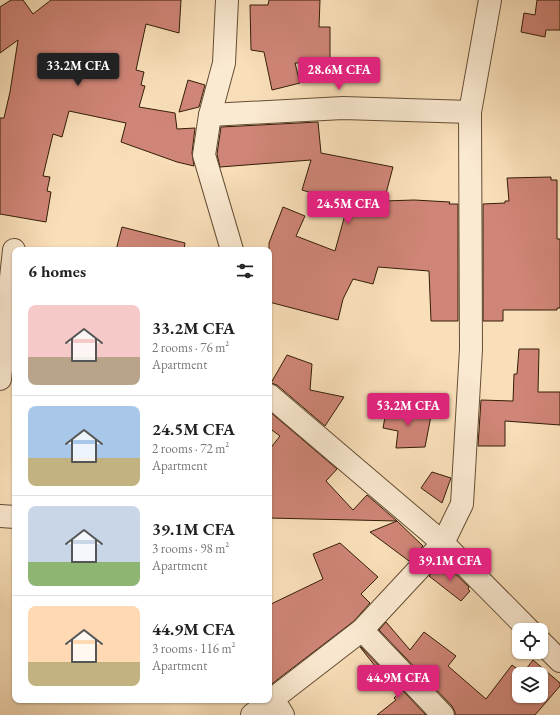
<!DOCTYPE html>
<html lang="en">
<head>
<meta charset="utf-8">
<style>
	:root { --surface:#fff; --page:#f2f2f2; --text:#222; --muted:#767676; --line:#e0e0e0; --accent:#db2777 }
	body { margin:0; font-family:"EB Garamond",serif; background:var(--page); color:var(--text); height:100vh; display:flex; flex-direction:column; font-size:15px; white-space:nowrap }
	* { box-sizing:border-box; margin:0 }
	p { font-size:13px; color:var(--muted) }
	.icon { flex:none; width:22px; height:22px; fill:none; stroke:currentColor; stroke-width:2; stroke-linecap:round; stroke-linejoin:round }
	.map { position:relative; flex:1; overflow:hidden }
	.drawer { position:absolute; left:12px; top:247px; width:260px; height:456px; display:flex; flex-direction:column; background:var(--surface); border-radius:8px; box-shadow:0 1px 3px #0004 }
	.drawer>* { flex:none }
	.fabs { position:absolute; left:512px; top:623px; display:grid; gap:8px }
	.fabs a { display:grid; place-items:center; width:36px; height:36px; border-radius:8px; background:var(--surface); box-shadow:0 1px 3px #0004; font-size:20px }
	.price { position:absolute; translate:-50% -34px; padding:0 9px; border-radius:4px; background:var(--accent); color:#fff; font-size:13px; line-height:26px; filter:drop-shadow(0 1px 2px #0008) }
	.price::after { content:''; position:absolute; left:50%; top:24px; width:12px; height:9px; margin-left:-6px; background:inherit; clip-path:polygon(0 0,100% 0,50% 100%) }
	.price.active { background:#222; color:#fff }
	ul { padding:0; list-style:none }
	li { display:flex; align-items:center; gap:12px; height:100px; padding:0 16px }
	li+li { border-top:1px solid var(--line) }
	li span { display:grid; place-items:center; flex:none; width:112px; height:80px; border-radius:8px; color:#555 }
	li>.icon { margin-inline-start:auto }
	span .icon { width:48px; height:48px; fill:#fffc; stroke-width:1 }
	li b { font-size:17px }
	h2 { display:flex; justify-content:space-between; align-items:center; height:48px; padding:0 16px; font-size:17px }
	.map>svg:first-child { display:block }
</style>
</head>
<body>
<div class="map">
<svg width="560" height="715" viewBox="0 0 560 715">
	<rect width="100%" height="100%" fill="#f9dfb9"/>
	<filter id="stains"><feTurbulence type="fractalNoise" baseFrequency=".005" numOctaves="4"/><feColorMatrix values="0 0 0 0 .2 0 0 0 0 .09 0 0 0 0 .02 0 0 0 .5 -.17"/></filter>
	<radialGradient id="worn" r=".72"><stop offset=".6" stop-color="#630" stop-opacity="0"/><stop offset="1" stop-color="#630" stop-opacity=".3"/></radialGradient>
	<g fill="#cf8577" stroke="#341e08" fill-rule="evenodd">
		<polygon points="11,0 23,0 33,14 51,0 181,0 179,33 146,24 136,70 144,72 141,85 145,86 139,107 175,113 177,129 195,128 192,153 194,166 177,162 121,142 126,123 69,111 62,137 53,134 43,176 50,177 47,191 51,192 46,222 0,214 0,118 4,118 10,92 18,40 0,53 0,7"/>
		<polygon points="269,0 320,0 319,27 330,27 330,63 295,63 300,83 272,90 264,52 251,50 250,5 268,5"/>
		<polygon points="537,0 560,0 560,30 546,30 545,37 521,32 524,13 535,15"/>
		<polygon points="188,80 205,85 199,107 179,112"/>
		<polygon points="318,122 321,153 393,167 384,201 414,200 450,202 449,204 458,204 458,321 431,321 429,271 378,267 373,284 353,279 343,299 338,320 269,302 269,243 283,207 305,216 296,236 335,251 348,204 302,190 311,160 220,167 217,154 221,127"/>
		<polygon points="551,177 551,180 557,180 557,239 560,239 560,308 557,308 557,310 503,310 503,321 483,321 483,204 505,203 505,201 509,201 507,178"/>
		<polygon points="122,227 185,243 184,250 116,250"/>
		<polygon points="519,349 539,349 538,392 560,392 560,425 505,421 505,446 478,446 481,400 513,401 514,374 517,374"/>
		<polygon points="287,355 312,364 310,390 344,397 325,426 277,385 271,383"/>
		<polygon points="387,406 431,416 425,447 396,448 398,431 383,428"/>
		<polygon points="269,411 337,469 326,481 353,510 367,495 397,521 269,518 269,450 280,436 269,428"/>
		<polygon points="432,472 451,478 442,503 421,488"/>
		<polygon points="397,521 423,546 409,561 370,532"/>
		<polygon points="340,543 378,577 361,594 370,603 354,621 269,686 269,605 323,579 313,554"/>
		<polygon points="443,562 469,587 468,589 470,591 461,601 429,576"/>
		<path d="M386,622L410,650L424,632L456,656L448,666L486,699L512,665L523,673L533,660L560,683V686L535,715H455V712L452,706L379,630ZM519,674H541V696H519Z"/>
		<polygon points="360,647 361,647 426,715 377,715 396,700 394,698 399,693 387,681"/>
	</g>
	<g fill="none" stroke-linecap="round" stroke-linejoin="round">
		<defs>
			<g id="minor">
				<polyline points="227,0 224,63 210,115 204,155 232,250"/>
				<polyline points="210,115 343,108 470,112"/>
				<polyline points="0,379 14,250"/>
				<polyline points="269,395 443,543 529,630"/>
				<polyline points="0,516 15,517"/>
				<polyline points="362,630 443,715"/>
				<polyline points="541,642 560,661"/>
				<polyline points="273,699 283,715"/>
				<polyline points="252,715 362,630 443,543 462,504 471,349 470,112 490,0"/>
			</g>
		</defs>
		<use href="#minor" stroke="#654e34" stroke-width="24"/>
		<use href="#minor" stroke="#fbead2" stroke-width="22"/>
	</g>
	<rect width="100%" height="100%" filter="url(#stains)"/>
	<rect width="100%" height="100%" fill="url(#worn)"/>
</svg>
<div class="fabs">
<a><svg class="icon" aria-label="locate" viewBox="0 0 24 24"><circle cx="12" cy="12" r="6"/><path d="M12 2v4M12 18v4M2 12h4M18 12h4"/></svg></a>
<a><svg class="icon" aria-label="layers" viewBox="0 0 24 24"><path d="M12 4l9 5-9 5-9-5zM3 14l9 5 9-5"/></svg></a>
</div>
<b class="price active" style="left:78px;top:87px">33.2M CFA</b>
<b class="price" style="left:339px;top:91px">28.6M CFA</b>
<b class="price" style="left:348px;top:225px">24.5M CFA</b>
<b class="price" style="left:408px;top:427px">53.2M CFA</b>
<b class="price" style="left:450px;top:582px">39.1M CFA</b>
<b class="price" style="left:398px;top:699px">44.9M CFA</b>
<section class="drawer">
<h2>6 homes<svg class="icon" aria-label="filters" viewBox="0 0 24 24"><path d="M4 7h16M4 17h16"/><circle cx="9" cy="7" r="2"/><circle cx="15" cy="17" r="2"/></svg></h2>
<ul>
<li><span style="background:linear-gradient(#f6c9c9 65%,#b9a48a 0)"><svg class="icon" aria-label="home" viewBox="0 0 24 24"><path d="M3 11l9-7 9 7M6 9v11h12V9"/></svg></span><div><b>33.2M CFA</b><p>2 rooms · 76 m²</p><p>Apartment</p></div></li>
<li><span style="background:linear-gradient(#a9c7e8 65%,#c2b280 0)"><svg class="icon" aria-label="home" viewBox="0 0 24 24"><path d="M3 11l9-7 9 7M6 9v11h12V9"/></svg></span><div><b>24.5M CFA</b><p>2 rooms · 72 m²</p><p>Apartment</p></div></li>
<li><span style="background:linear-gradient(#c9d6e8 70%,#8fb573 0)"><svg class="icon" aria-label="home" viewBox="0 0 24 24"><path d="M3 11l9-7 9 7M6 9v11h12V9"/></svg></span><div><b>39.1M CFA</b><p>3 rooms · 98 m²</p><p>Apartment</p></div></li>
<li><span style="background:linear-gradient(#ffd9b3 70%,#c2b280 0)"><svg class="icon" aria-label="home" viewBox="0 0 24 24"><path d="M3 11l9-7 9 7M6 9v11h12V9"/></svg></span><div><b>44.9M CFA</b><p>3 rooms · 116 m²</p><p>Apartment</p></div></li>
</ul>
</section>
</div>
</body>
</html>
